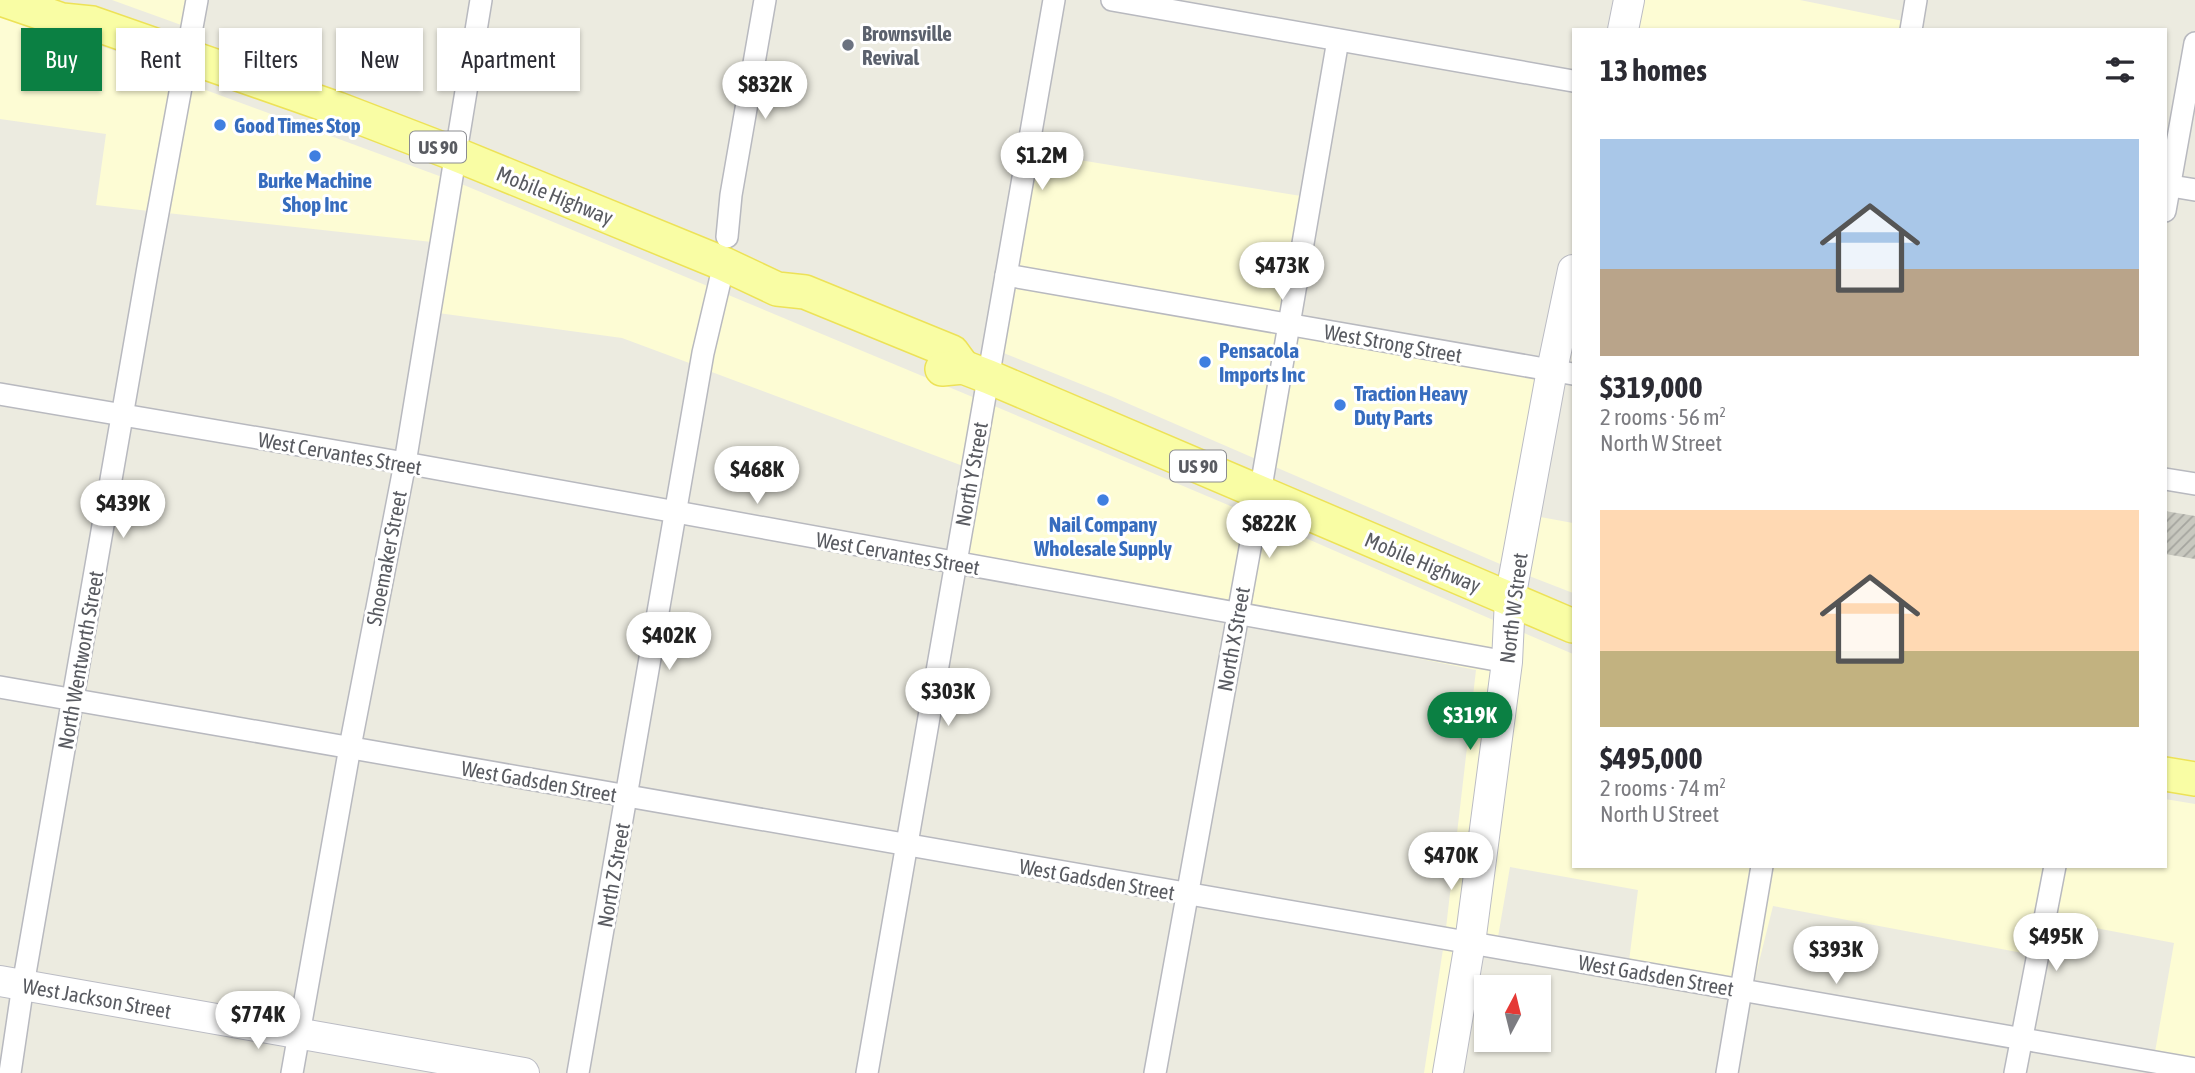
<!DOCTYPE html>
<html lang="en">
<head>
<meta charset="utf-8">
<style>
	:root { --surface:#fff; --page:#f2f2f3; --text:#2b2b33; --muted:#7c7c81; --accent:#0b8043 }
	body { margin:0; font-family:"Asap Condensed",sans-serif; background:var(--page); color:var(--text); height:100vh; display:flex; flex-direction:column; font-size:26px; white-space:nowrap }
	* { box-sizing:border-box; margin:0 }
	p { font-size:23px; color:var(--muted) }
	.icon { flex:none; width:38px; height:38px; fill:none; stroke:currentColor; stroke-width:2; stroke-linecap:round; stroke-linejoin:round }
	.map { position:relative; flex:1; overflow:hidden }
	.sheet { position:absolute; left:1572px; top:28px; width:595px; height:840px; display:flex; flex-direction:column; background:var(--surface); border-radius:0px; box-shadow:0 2px 5px #0004 }
	.sheet>* { flex:none }
	.hud { position:absolute; left:21px; top:28px; width:665px; height:63px; display:flex; gap:14px }
	.needle { width:46px; rotate:7deg }
	.fabs { position:absolute; left:1474px; top:975px; display:grid; gap:14px }
	.fabs a { display:grid; place-items:center; width:77px; height:77px; border-radius:0px; background:var(--surface); box-shadow:0 2px 5px #0004; font-size:35px }
	.price { position:absolute; translate:-50% -60px; padding:0 16px; border-radius:24px; background:#fff; color:#222; font-size:23px; line-height:46px; filter:drop-shadow(0 2px 4px #0008) }
	.price::after { content:''; position:absolute; left:50%; top:42px; width:21px; height:16px; margin-left:-10px; background:inherit; clip-path:polygon(0 0,100% 0,50% 100%) }
	.price.selected { background:var(--accent); color:#fff }
	ul { padding:0; list-style:none }
	li { display:grid; align-content:center; gap:14px; height:371px; padding:0 28px }
	li span { display:grid; place-items:center; height:217px; border-radius:0px; color:#555 }
	li>.icon { margin-inline-start:auto }
	span .icon { width:126px; height:126px; fill:#fffc; stroke-width:1 }
	li b { font-size:30px }
	h2 { display:flex; justify-content:space-between; align-items:center; height:84px; padding:0 28px; font-size:30px }
	.pill { padding:0 24px; border-radius:0px; background:var(--surface); box-shadow:0 2px 5px #0004; font-size:24px; line-height:63px }
	.pill.selected { background:var(--accent); color:#fff }
	.map>svg:first-child { display:block }
</style>
</head>
<body>
<div class="map">
<svg width="2195" height="1073" viewBox="0 0 2195 1073">
	<defs>
		<pattern id="building-hatch" width="6" height="6" patternUnits="userSpaceOnUse" patternTransform="scale(1.75)"><rect width="6" height="6" fill="#c8c8bf"/><path d="M-1 1l2-2M0 6l6-6M5 7l2-2" fill="none" stroke="#a5a59f"/></pattern>
	</defs>
	<rect width="100%" height="100%" fill="#ecebe0"/>
	<g fill="#fdfcd4">
		<polygon points="112,0 189,0 184,26"/>
		<polygon points="1638,0 1800,0 1903,21 1902,30 1632,30"/>
		<polygon points="0,11 118,52 174,78 149,211 96,205 106,134 0,119"/>
		<polygon points="192,85 442,177 432,242 167,213"/>
		<polygon points="1036,153 1301,196 1280,313 1017,266"/>
		<polygon points="459,183 710,287 692,364 622,338 438,313"/>
		<polygon points="1013,286 1277,333 1256,459 1113,397 1001,352"/>
		<polygon points="726,294 975,398 963,466 709,371"/>
		<polygon points="1294,336 1542,379 1507,567 1273,466"/>
		<polygon points="992,405 1247,513 1231,601 966,555"/>
		<polygon points="1535,516 1573,523 1573,593 1524,574"/>
		<polygon points="1264,520 1500,623 1499,650 1248,604"/>
		<polygon points="1245,624 1497,671 1463,931 1446,928 1476,670"/>
		<polygon points="1517,630 1573,654 1573,866 1753,866 1735,979 1629,961 1638,890 1510,867 1498,937 1480,934"/>
		<polygon points="2165,799 2195,804 2195,1058 2155,1052 2174,943 2054,920 2063,866 2165,866"/>
		<polygon points="1771,866 2045,866 2036,917 2033,917 2028,954 1773,906 1754,982 1752,982"/>
		<polygon points="1443,949 1460,952 1439,1073 1424,1073"/>
	</g>
	<polygon fill="url(#building-hatch)" points="2165,511 2195,516 2195,559 2165,554"/>
	<g fill="none" stroke-linecap="round" stroke-linejoin="round">
		<defs>
			<g id="street">
				<polyline points="1112,0 1573,81"/>
				<polyline points="1911,30 1916,0"/>
				<polyline points="2165,185 2195,190"/>
				<polyline points="2165,211 2195,43"/>
				<polyline points="727,237 731,195 765,0"/>
				<polyline points="1006,275 1573,374"/>
				<polyline points="0,394 405,463 1507,662"/>
				<polyline points="2165,479 2195,484"/>
				<path d="M0,687C732,813 1463,945 2195,1069"/>
				<polyline points="10,1073 23,985 148,267 197,0"/>
				<polyline points="292,1073 350,747 405,463 481,0"/>
				<polyline points="578,1073 703,353 724,264"/>
				<polyline points="867,1073 1054,0"/>
				<polyline points="1155,1073 1260,493 1338,40"/>
				<polyline points="1727,1073 1762,866"/>
				<polyline points="2015,1073 2055,866"/>
			</g>
			<g id="secondary">
				<polyline points="1623,30 1629,0"/>
				<polyline points="0,981 524,1073"/>
				<polyline points="1448,1073 1470,943 1507,662 1510,599 1552,370 1573,270"/>
			</g>
			<g id="primary">
				<polyline points="4,0 62,20 92,23 338,109 455,154 724,264 777,289 805,292 952,352 963,367"/>
				<polyline points="942,369 963,367 989,377 1573,626"/>
				<polyline points="2165,774 2195,779"/>
			</g>
		</defs>
		<use href="#street" stroke="#b8b9bf" stroke-width="24"/>
		<use href="#secondary" stroke="#bbbcc4" stroke-width="32"/>
		<use href="#primary" stroke="#ede257" stroke-width="36"/>
		<use href="#street" stroke="#fff" stroke-width="21"/>
		<use href="#secondary" stroke="#fff" stroke-width="30"/>
		<use href="#primary" stroke="#f9fda4" stroke-width="33"/>
	</g>
	<circle fill="#6b7280" stroke="#fff" stroke-width="2.5" cx="848" cy="45" r="7"/>
	<g fill="#3f7fe0" stroke="#fff" stroke-width="2.5">
		<circle cx="220" cy="125" r="7"/>
		<circle cx="315" cy="156" r="7"/>
		<circle cx="1205" cy="362" r="7"/>
		<circle cx="1340" cy="405" r="7"/>
		<circle cx="1103" cy="500" r="7"/>
	</g>
	<g text-anchor="middle" dominant-baseline="central" stroke-width="6" stroke-linejoin="round" paint-order="stroke">
		<g fill="#fff" stroke="#8b8c90" stroke-width="2">
			<rect x="410" y="131.5" width="56" height="31" rx="5"/>
			<rect x="1170" y="450.5" width="56" height="31" rx="5"/>
		</g>
		<g font-size="19" font-weight="bold" fill="#595b61">
			<text x="438" y="147">US 90</text>
			<text x="1198" y="466">US 90</text>
		</g>
		<g font-size="21" font-weight="bold" fill="#5b616d" stroke="#fff" text-anchor="start">
			<text x="862" y="33">Brownsville<tspan x="862" dy="24">Revival</tspan></text>
		</g>
		<g font-size="21" font-weight="bold" fill="#366cbe" stroke="#fff" text-anchor="start">
			<text x="234" y="125">Good Times Stop</text>
			<text x="315" y="180" text-anchor="middle">Burke Machine<tspan x="315" dy="24">Shop Inc</tspan></text>
			<text x="1219" y="350">Pensacola<tspan x="1219" dy="24">Imports Inc</tspan></text>
			<text x="1354" y="393">Traction Heavy<tspan x="1354" dy="24">Duty Parts</tspan></text>
			<text x="1103" y="524" text-anchor="middle">Nail Company<tspan x="1103" dy="24">Wholesale Supply</tspan></text>
		</g>
		<g font-size="21" fill="#595b61" stroke="#fff">
			<text transform="translate(555 195) rotate(22)">Mobile Highway</text>
			<text transform="translate(1393 343) rotate(10)">West Strong Street</text>
			<text transform="translate(340 453) rotate(10)">West Cervantes Street</text>
			<text transform="translate(971 474) rotate(-80)">North Y Street</text>
			<text transform="translate(898 553) rotate(10)">West Cervantes Street</text>
			<text transform="translate(386 558) rotate(-79)">Shoemaker Street</text>
			<text transform="translate(1423 562) rotate(23)">Mobile Highway</text>
			<text transform="translate(1513 608) rotate(-83)">North W Street</text>
			<text transform="translate(1233 639) rotate(-80)">North X Street</text>
			<text transform="translate(80 660) rotate(-80)">North Wentworth Street</text>
			<text transform="translate(539 781) rotate(10)">West Gadsden Street</text>
			<text transform="translate(613 875) rotate(-80)">North Z Street</text>
			<text transform="translate(1097 879) rotate(10)">West Gadsden Street</text>
			<text transform="translate(1656 975) rotate(10)">West Gadsden Street</text>
			<text transform="translate(97 998) rotate(10)">West Jackson Street</text>
		</g>
	</g>
</svg>
<div class="fabs">
<a><svg class="needle" viewBox="-14 -14 28 28"><path d="M0-13l5 13h-10z" fill="#e53935"/><path d="M0 13l5-13h-10z" fill="#7c7c81"/></svg></a>
</div>
<b class="price" style="left:765px;top:121px">$832K</b>
<b class="price" style="left:1042px;top:192px">$1.2M</b>
<b class="price" style="left:1282px;top:302px">$473K</b>
<b class="price" style="left:757px;top:506px">$468K</b>
<b class="price" style="left:123px;top:540px">$439K</b>
<b class="price" style="left:1269px;top:560px">$822K</b>
<b class="price" style="left:669px;top:672px">$402K</b>
<b class="price" style="left:948px;top:728px">$303K</b>
<b class="price selected" style="left:1470px;top:752px">$319K</b>
<b class="price" style="left:1451px;top:892px">$470K</b>
<b class="price" style="left:2056px;top:973px">$495K</b>
<b class="price" style="left:1836px;top:986px">$393K</b>
<b class="price" style="left:258px;top:1051px">$774K</b>
<div class="hud">
<a class="pill selected">Buy</a>
<a class="pill">Rent</a>
<a class="pill">Filters</a>
<a class="pill">New</a>
<a class="pill">Apartment</a>
</div>
<section class="sheet">
<h2>13 homes<svg class="icon" aria-label="filters" viewBox="0 0 24 24"><path d="M4 7h16M4 17h16"/><circle cx="9" cy="7" r="2"/><circle cx="15" cy="17" r="2"/></svg></h2>
<ul>
<li><span style="background:linear-gradient(#a9c7e8 60%,#b9a48a 0)"><svg class="icon" aria-label="home" viewBox="0 0 24 24"><path d="M3 11l9-7 9 7M6 9v11h12V9"/></svg></span><div><b>$319,000</b><p>2 rooms · 56 m²</p><p>North W Street</p></div></li>
<li><span style="background:linear-gradient(#ffd9b3 65%,#c2b280 0)"><svg class="icon" aria-label="home" viewBox="0 0 24 24"><path d="M3 11l9-7 9 7M6 9v11h12V9"/></svg></span><div><b>$495,000</b><p>2 rooms · 74 m²</p><p>North U Street</p></div></li>
</ul>
</section>
</div>
</body>
</html>
